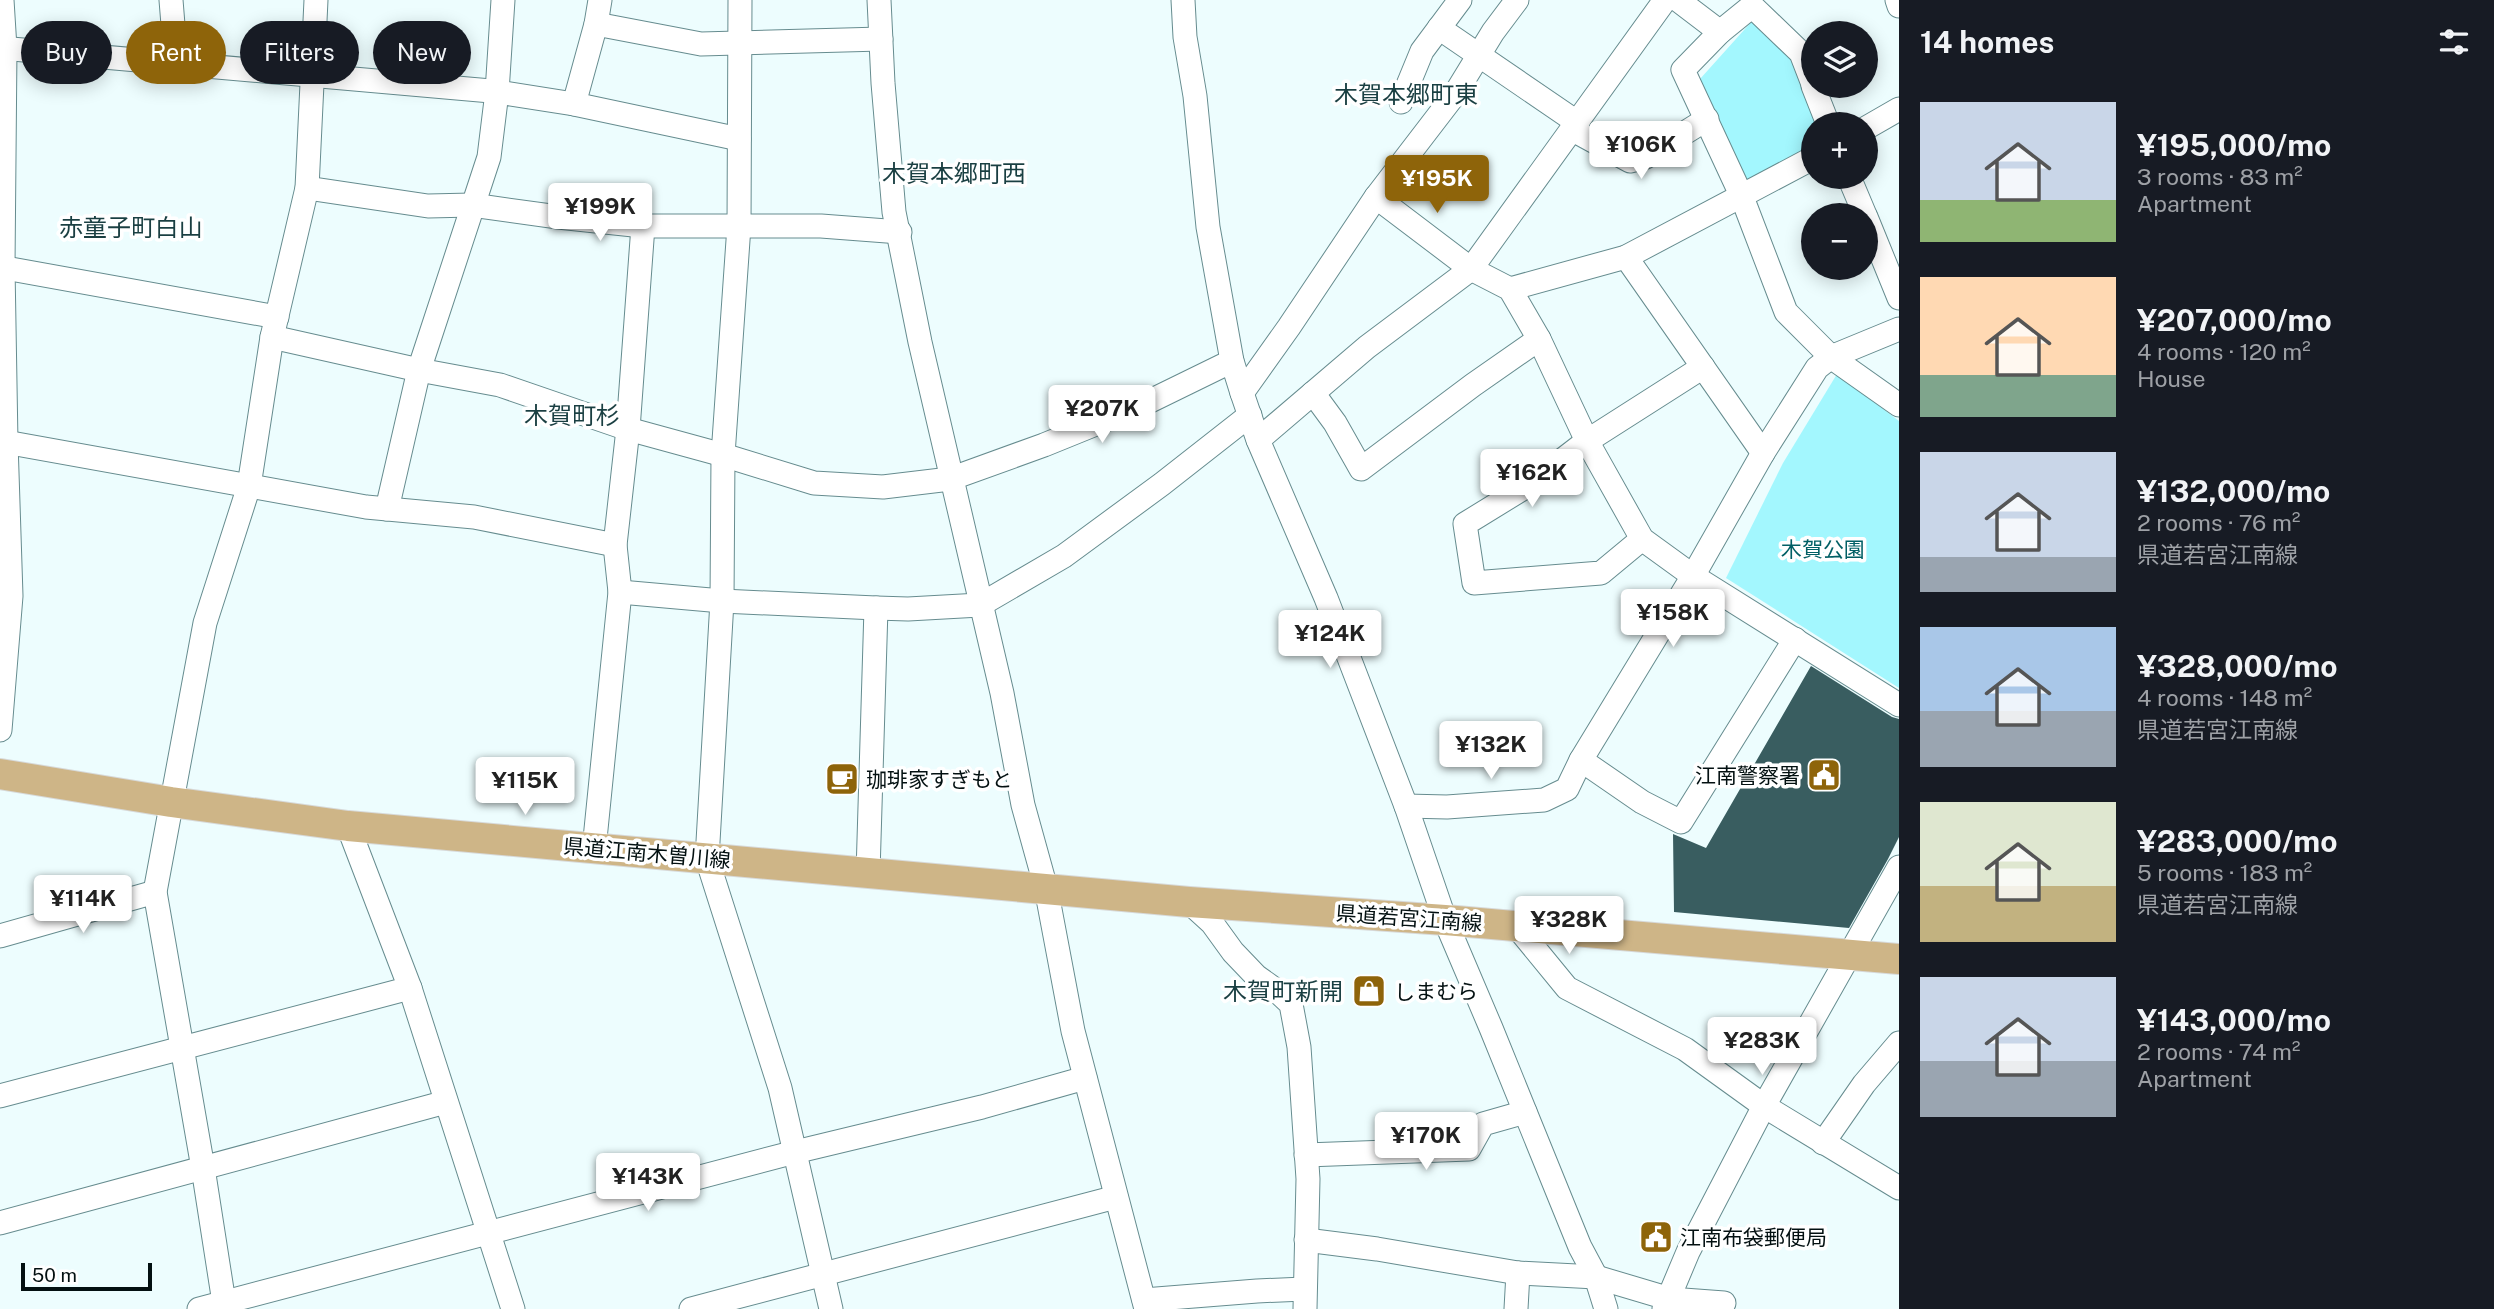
<!DOCTYPE html>
<html lang="en">
<head>
<meta charset="utf-8">
<style>
	:root { --surface:#171b24; --page:#20242c; --text:#f1f3f6; --muted:#9ea1a6; --accent:#8e640a }
	body { margin:0; font-family:"Public Sans","Noto Sans JP",sans-serif; background:var(--page); color:var(--text); height:100vh; display:flex; flex-direction:column; font-size:26px; white-space:nowrap }
	* { box-sizing:border-box; margin:0 }
	p { font-size:23px; color:var(--muted) }
	.icon { flex:none; width:38px; height:38px; fill:none; stroke:currentColor; stroke-width:2; stroke-linecap:round; stroke-linejoin:round }
	.map { position:relative; flex:1; overflow:hidden }
	.panel { display:flex; flex-direction:column; background:var(--surface); width:595px }
	.panel>* { flex:none }
	.banner { position:absolute; left:21px; top:21px; width:665px; height:63px; display:flex; gap:14px }
	.tools { position:absolute; left:1801px; top:21px; display:grid; gap:14px }
	.tools a { display:grid; place-items:center; width:77px; height:77px; border-radius:50%; background:var(--surface); box-shadow:0 4px 18px #0003; font-size:35px }
	.scale { position:absolute; left:21px; bottom:18px; width:131px; box-sizing:border-box; padding-left:7px; border:4px solid #031011; border-top:0; font-size:19px; line-height:24px; white-space:nowrap; color:#031011; -webkit-text-stroke:5px #fff; paint-order:stroke }
	.price { position:absolute; translate:-50% -60px; padding:0 16px; border-radius:7px; background:#fff; color:#222; font-size:23px; line-height:46px; filter:drop-shadow(0 2px 4px #0008) }
	.price::after { content:''; position:absolute; left:50%; top:42px; width:21px; height:16px; margin-left:-10px; background:inherit; clip-path:polygon(0 0,100% 0,50% 100%) }
	.price.on { background:var(--accent); color:#fff }
	ul { padding:0; list-style:none }
	li { display:flex; align-items:center; gap:21px; height:175px; padding:0 21px }
	li span { display:grid; place-items:center; flex:none; width:196px; height:140px; border-radius:0px; color:#555 }
	li>.icon { margin-inline-start:auto }
	span .icon { width:84px; height:84px; fill:#fffc; stroke-width:1 }
	li b { font-size:30px }
	h2 { display:flex; justify-content:space-between; align-items:center; height:84px; padding:0 21px; font-size:30px }
	.tag { padding:0 24px; border-radius:32px; background:var(--surface); box-shadow:0 4px 18px #0003; font-size:24px; line-height:63px }
	.tag.on { background:var(--accent); color:#fff }
	main { display:flex; flex:1; min-height:0 }
	.map>svg:first-child { display:block }
</style>
</head>
<body>
<main>
<div class="map">
<svg width="1899" height="1309" viewBox="0 0 1899 1309">
	<rect width="100%" height="100%" fill="#edfdfe"/>
	<g fill="#a3f7fe">
		<polygon points="1753,20 1793,58 1821,124 1813,124 1813,151 1746,184 1700,79"/>
		<polygon points="1837,374 1899,421 1899,688 1726,578 1783,463"/>
	</g>
	<polygon fill="#395d60" points="1811,666 1892,717 1899,719 1899,837 1888,859 1849,928 1674,912 1673,834 1706,848"/>
	<g fill="none" stroke-linecap="round" stroke-linejoin="round">
		<defs>
			<g id="minor">
				<polyline points="171,0 176,62"/>
				<polyline points="740,0 739,226 723,455 722,601 707,859 780,1088 831,1309"/>
				<polyline points="879,0 883,83 894,212 920,342 1002,693 1023,805 1046,888 1073,1031 1146,1309"/>
				<polyline points="1183,0 1185,37 1195,96 1208,227 1232,361 1242,393 1258,440 1326,598 1406,806 1445,920 1491,1028 1580,1247 1596,1277 1606,1309"/>
				<polyline points="1678,0 1720,32"/>
				<polyline points="1897,0 1899,6"/>
				<polyline points="596,24 701,44 881,39"/>
				<polyline points="1439,28 1578,123"/>
				<polyline points="0,48 491,91 574,104 739,139"/>
				<polyline points="1813,84 1801,53 1752,6 1720,32 1683,70 1742,197 1786,312 1831,357 1899,405"/>
				<polyline points="1813,86 1828,124"/>
				<polyline points="1401,102 1422,51 1460,0"/>
				<polyline points="574,104 596,24 600,0"/>
				<polyline points="1866,128 1899,109"/>
				<polyline points="1573,130 1630,161 1646,157 1707,119"/>
				<polyline points="1849,177 1865,215"/>
				<polyline points="307,188 428,206 472,205 558,217 643,226 821,226 900,232"/>
				<polyline points="1376,197 1471,269 1510,289 1539,339 1587,441 1642,539 1693,576 1899,705"/>
				<polyline points="1866,217 1899,298"/>
				<polyline points="1626,257 1763,453"/>
				<polyline points="0,267 277,317"/>
				<polyline points="1510,289 1626,257 1813,158"/>
				<polyline points="272,337 419,370 500,385 628,429 723,455 814,483 883,487 950,479 1044,445 1140,406 1232,361"/>
				<polyline points="1242,393 1289,327 1376,197 1455,94 1493,32 1517,0"/>
				<polyline points="1313,393 1335,423 1361,469 1473,385 1539,339"/>
				<polyline points="1258,440 1367,347 1471,269 1665,0"/>
				<polyline points="0,441 366,507 474,517 615,545"/>
				<polyline points="387,509 419,370 489,157 497,92 503,0"/>
				<polyline points="1642,539 1601,573 1474,583 1465,524 1535,481 1587,441 1703,367"/>
				<polyline points="620,592 722,601 876,608 908,609 980,605 1064,556 1162,484 1250,415"/>
				<polyline points="1795,639 1681,822 1642,802 1581,760 1693,576 1763,453 1817,368 1831,357 1899,329"/>
				<polyline points="0,730 11,596 6,442 3,267 5,48 2,0"/>
				<polyline points="1406,806 1447,807 1544,800 1567,789 1581,760"/>
				<polyline points="348,826 410,988 513,1309"/>
				<polyline points="594,849 620,592 615,545 628,429 643,226"/>
				<polyline points="868,873 876,608"/>
				<polyline points="1189,902 1212,923 1233,952 1256,976 1277,991 1291,1004 1299,1047 1308,1179 1305,1309"/>
				<polyline points="1517,927 1567,988 1685,1049 1764,1106 1899,1188"/>
				<polyline points="0,936 155,892"/>
				<polyline points="0,1096 410,988"/>
				<polyline points="1823,1143 1864,1084 1899,1043"/>
				<polyline points="1306,1155 1469,1149 1483,1124 1525,1112"/>
				<polyline points="0,1223 446,1102"/>
				<polyline points="1306,1240 1377,1249 1518,1273 1596,1277 1670,1299 1724,1303"/>
				<polyline points="1144,1300 1257,1291 1304,1289"/>
				<polyline points="199,1309 795,1152 982,1107 1085,1078"/>
				<polyline points="225,1309 203,1168 155,892 205,623 249,486 272,337 307,188 316,0"/>
				<polyline points="691,1309 1116,1197"/>
				<polyline points="1516,1309 1518,1273"/>
				<polyline points="1664,1309 1688,1252 1764,1106 1899,867"/>
			</g>
			<polyline id="major" points="0,774 171,802 348,826 1189,902 1445,920 1899,959"/>
		</defs>
		<use href="#minor" stroke="#668c8f" stroke-width="25"/>
		<use href="#major" stroke="#d7d9d9" stroke-width="32"/>
		<use href="#minor" stroke="#fff" stroke-width="23"/>
		<use href="#major" stroke="#ceb587" stroke-width="30"/>
	</g>
	<defs>
		<symbol id="civic-square" viewBox="-11 -11 22 22"><rect x="-9" y="-9" width="18" height="18" rx="4" fill="#8e640a" stroke="#fff"/><path d="M-.6-6.5H3V-4.5H.6V-3L4-1V1h2V6H-6V1h2V-1L-.6-3ZM-1.2 2.5V6h2.4V2.5Z" fill="#fff"/></symbol>
		<symbol id="cafe-square" viewBox="-11 -11 22 22"><rect x="-9" y="-9" width="18" height="18" rx="4" fill="#8e640a" stroke="#fff"/><path d="M-5.5-4.5H6V0H3Q3 3.5 0 3.5H-2.5Q-5.5 3.5-5.5 0ZM3-3.2v2h1.7v-2ZM-6 4.5H4V6H-6Z" fill="#fff"/></symbol>
		<symbol id="shop-square" viewBox="-11 -11 22 22"><rect x="-9" y="-9" width="18" height="18" rx="4" fill="#8e640a" stroke="#fff"/><path d="M-5-2.5h2.3a2.7 3.5 0 0 1 5.4 0H5L5.5 6h-11ZM-1.5-2.5h3a1.5 2.3 0 0 0-3 0Z" fill="#fff"/></symbol>
	</defs>
	<g fill-rule="evenodd">
		<use href="#civic-square" x="1805" y="756" width="38" height="38"/>
		<use href="#cafe-square" x="823" y="760" width="38" height="38"/>
		<use href="#shop-square" x="1350" y="972" width="38" height="38"/>
		<use href="#civic-square" x="1637" y="1218" width="38" height="38"/>
	</g>
	<g text-anchor="middle" dominant-baseline="central" stroke-width="7" stroke-linejoin="round" paint-order="stroke">
		<g font-size="21" fill="#015f65" stroke="#fff">
			<text x="1823" y="549">木賀公園</text>
		</g>
		<g font-size="21" fill="#031011" stroke="#fff" text-anchor="start">
			<text x="1800" y="775" text-anchor="end">江南警察署</text>
			<text x="866" y="779">珈琲家すぎもと</text>
			<text x="1394" y="991">しまむら</text>
			<text x="1680" y="1237">江南布袋郵便局</text>
		</g>
		<g font-size="21" fill="#031011" stroke="#fff">
			<text transform="translate(647 853) rotate(5)">県道江南木曽川線</text>
			<text transform="translate(1409 918) rotate(4)">県道若宮江南線</text>
		</g>
		<g font-size="24" fill="#1a3f42" stroke="#fff">
			<text x="1406" y="94">木賀本郷町東</text>
			<text x="954" y="173">木賀本郷町西</text>
			<text x="131" y="227">赤童子町白山</text>
			<text x="572" y="415">木賀町杉</text>
			<text x="1283" y="991">木賀町新開</text>
		</g>
	</g>
</svg>
<div class="tools">
<a><svg class="icon" aria-label="layers" viewBox="0 0 24 24"><path d="M12 4l9 5-9 5-9-5zM3 14l9 5 9-5"/></svg></a>
<a>+</a>
<a>−</a>
</div>
<div class="scale">50 m</div>
<b class="price" style="left:1641px;top:181px">¥106K</b>
<b class="price on" style="left:1437px;top:215px">¥195K</b>
<b class="price" style="left:600px;top:243px">¥199K</b>
<b class="price" style="left:1102px;top:445px">¥207K</b>
<b class="price" style="left:1532px;top:509px">¥162K</b>
<b class="price" style="left:1673px;top:649px">¥158K</b>
<b class="price" style="left:1330px;top:670px">¥124K</b>
<b class="price" style="left:1491px;top:781px">¥132K</b>
<b class="price" style="left:525px;top:817px">¥115K</b>
<b class="price" style="left:83px;top:935px">¥114K</b>
<b class="price" style="left:1569px;top:956px">¥328K</b>
<b class="price" style="left:1762px;top:1077px">¥283K</b>
<b class="price" style="left:1426px;top:1172px">¥170K</b>
<b class="price" style="left:648px;top:1213px">¥143K</b>
<div class="banner">
<a class="tag">Buy</a>
<a class="tag on">Rent</a>
<a class="tag">Filters</a>
<a class="tag">New</a>
</div>
</div>
<section class="panel">
<h2>14 homes<svg class="icon" aria-label="filters" viewBox="0 0 24 24"><path d="M4 7h16M4 17h16"/><circle cx="9" cy="7" r="2"/><circle cx="15" cy="17" r="2"/></svg></h2>
<ul>
<li><span style="background:linear-gradient(#c9d6e8 70%,#8fb573 0)"><svg class="icon" aria-label="home" viewBox="0 0 24 24"><path d="M3 11l9-7 9 7M6 9v11h12V9"/></svg></span><div><b>¥195,000/mo</b><p>3 rooms · 83 m²</p><p>Apartment</p></div></li>
<li><span style="background:linear-gradient(#ffd9b3 70%,#7fa58c 0)"><svg class="icon" aria-label="home" viewBox="0 0 24 24"><path d="M3 11l9-7 9 7M6 9v11h12V9"/></svg></span><div><b>¥207,000/mo</b><p>4 rooms · 120 m²</p><p>House</p></div></li>
<li><span style="background:linear-gradient(#c9d6e8 75%,#9aa5b1 0)"><svg class="icon" aria-label="home" viewBox="0 0 24 24"><path d="M3 11l9-7 9 7M6 9v11h12V9"/></svg></span><div><b>¥132,000/mo</b><p>2 rooms · 76 m²</p><p>県道若宮江南線</p></div></li>
<li><span style="background:linear-gradient(#a9c7e8 60%,#9aa5b1 0)"><svg class="icon" aria-label="home" viewBox="0 0 24 24"><path d="M3 11l9-7 9 7M6 9v11h12V9"/></svg></span><div><b>¥328,000/mo</b><p>4 rooms · 148 m²</p><p>県道若宮江南線</p></div></li>
<li><span style="background:linear-gradient(#dfe7d0 60%,#c2b280 0)"><svg class="icon" aria-label="home" viewBox="0 0 24 24"><path d="M3 11l9-7 9 7M6 9v11h12V9"/></svg></span><div><b>¥283,000/mo</b><p>5 rooms · 183 m²</p><p>県道若宮江南線</p></div></li>
<li><span style="background:linear-gradient(#c9d6e8 60%,#9aa5b1 0)"><svg class="icon" aria-label="home" viewBox="0 0 24 24"><path d="M3 11l9-7 9 7M6 9v11h12V9"/></svg></span><div><b>¥143,000/mo</b><p>2 rooms · 74 m²</p><p>Apartment</p></div></li>
</ul>
</section>
</main>
</body>
</html>
